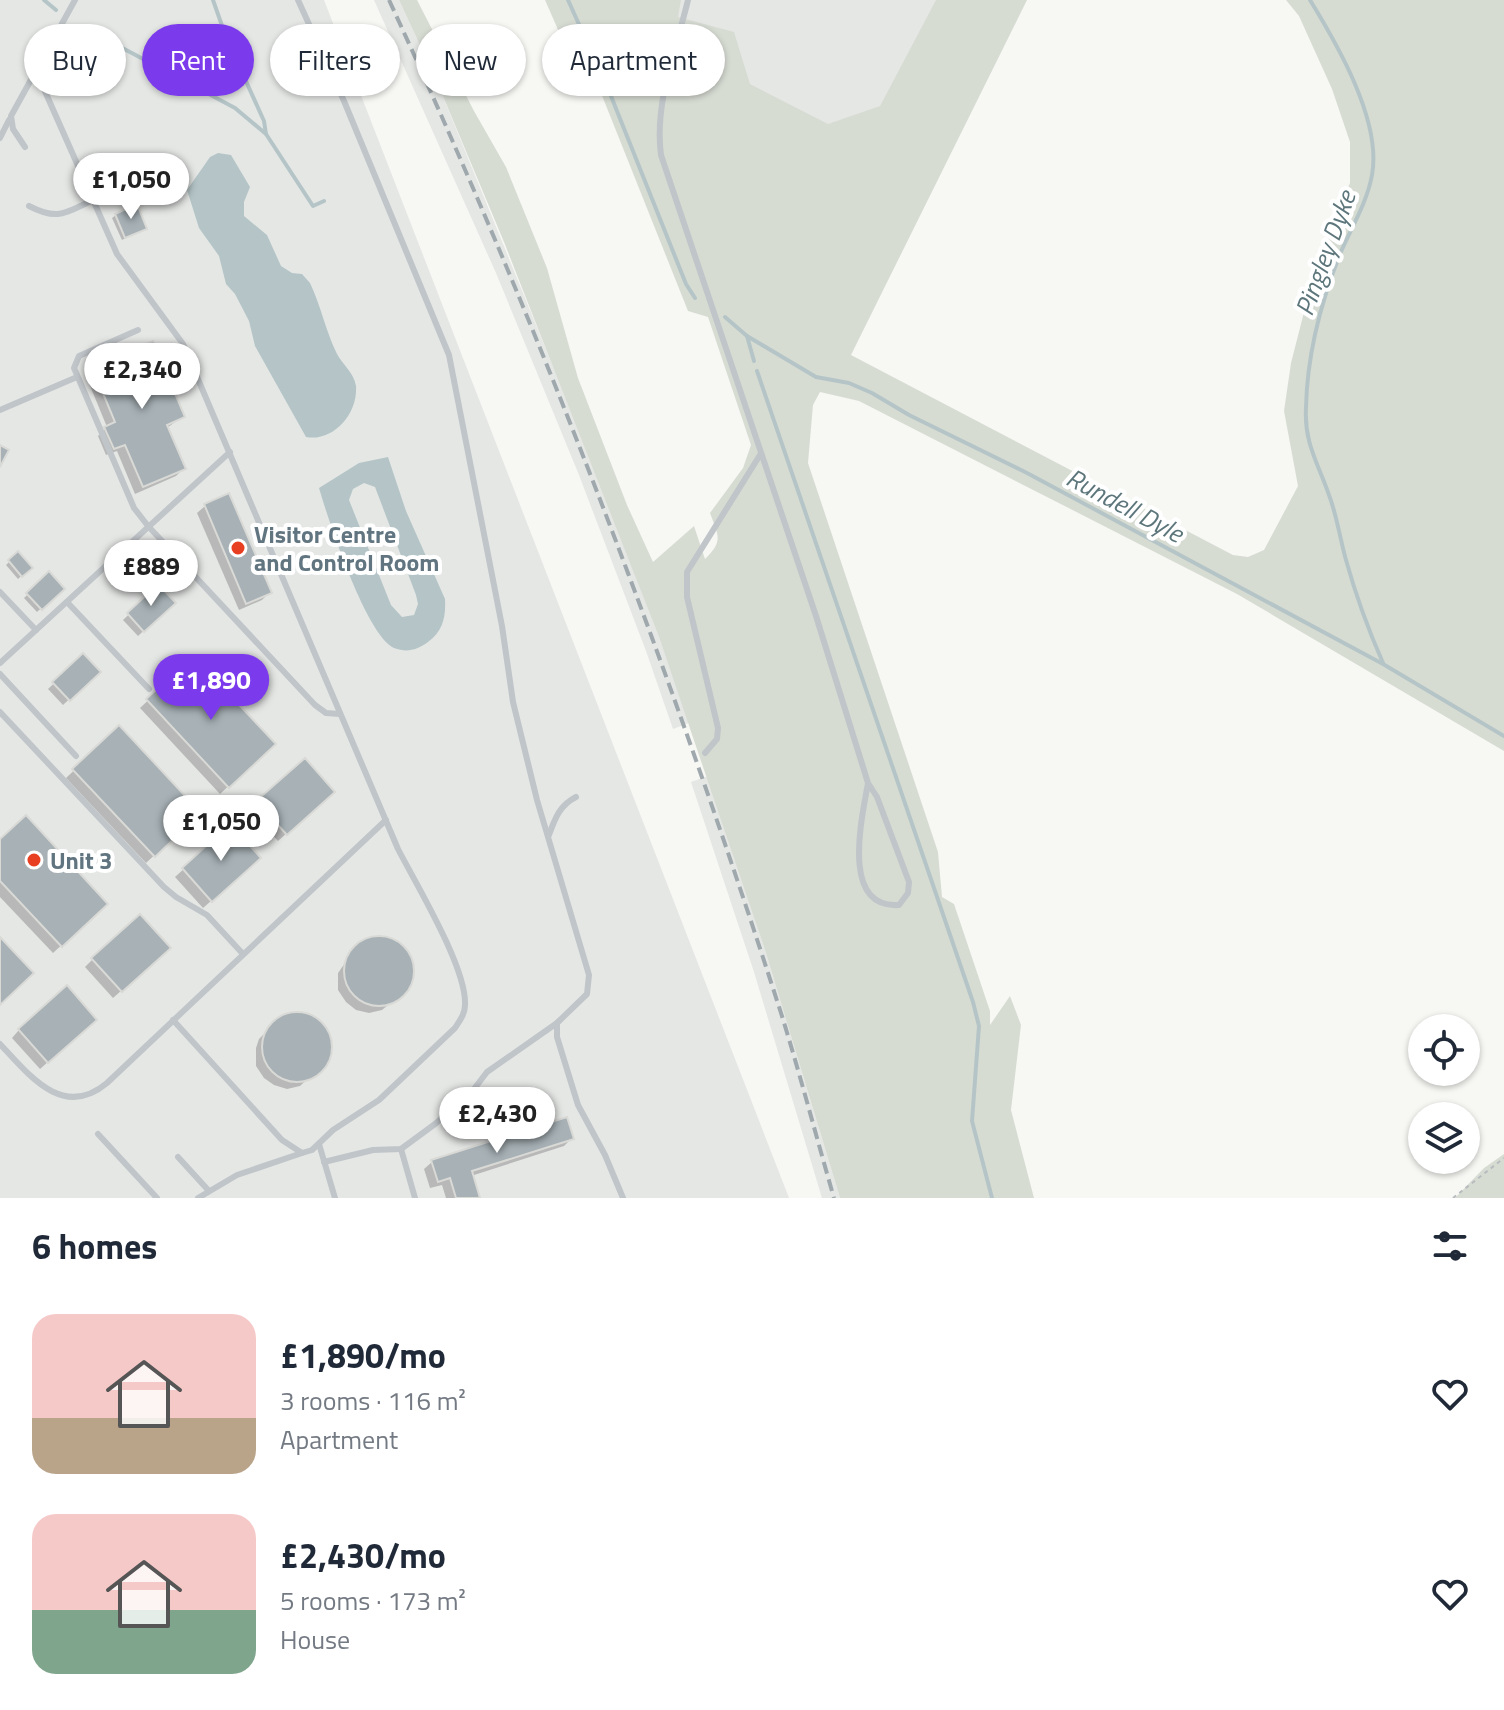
<!DOCTYPE html>
<html lang="en">
<head>
<meta charset="utf-8">
<style>
	:root { --surface:#fff; --page:#f6f6f7; --text:#1f2937; --muted:#747a83; --accent:#7c3aed }
	body { margin:0; font-family:"Titillium Web",sans-serif; background:var(--page); color:var(--text); height:100vh; display:flex; flex-direction:column; font-size:30px; white-space:nowrap }
	* { box-sizing:border-box; margin:0 }
	p { font-size:26px; color:var(--muted) }
	.icon { flex:none; width:44px; height:44px; fill:none; stroke:currentColor; stroke-width:2; stroke-linecap:round; stroke-linejoin:round }
	.map { position:relative; height:1198px; overflow:hidden }
	.sheet { display:flex; flex-direction:column; background:var(--surface); flex:1 }
	.sheet>* { flex:none }
	.banner { position:absolute; left:24px; top:24px; width:800px; height:72px; display:flex; gap:16px }
	.controls { position:absolute; left:1408px; top:1014px; display:grid; gap:16px }
	.controls a { display:grid; place-items:center; width:72px; height:72px; border-radius:50%; background:var(--surface); box-shadow:0 2px 6px #0004; font-size:40px }
	.price { position:absolute; translate:-50% -68px; padding:0 18px; border-radius:28px; background:#fff; color:#222; font-size:26px; line-height:52px; filter:drop-shadow(0 2px 4px #0008) }
	.price::after { content:''; position:absolute; left:50%; top:48px; width:24px; height:18px; margin-left:-12px; background:inherit; clip-path:polygon(0 0,100% 0,50% 100%) }
	.price.current { background:var(--accent); color:#fff }
	ul { padding:0; list-style:none }
	li { display:flex; align-items:center; gap:24px; height:200px; padding:0 32px }
	li span { display:grid; place-items:center; flex:none; width:224px; height:160px; border-radius:24px; color:#555 }
	li>.icon { margin-inline-start:auto }
	span .icon { width:96px; height:96px; fill:#fffc; stroke-width:1 }
	li b { font-size:34px }
	h2 { display:flex; justify-content:space-between; align-items:center; height:96px; padding:0 32px; font-size:34px }
	.pill { padding:0 28px; border-radius:36px; background:var(--surface); box-shadow:0 2px 6px #0004; font-size:28px; line-height:72px }
	.pill.current { background:var(--accent); color:#fff }
	.map>svg:first-child { display:block }
</style>
</head>
<body>
<div class="map">
<svg width="1504" height="1198" viewBox="0 0 1504 1198">
	<rect width="100%" height="100%" fill="#f7f7f4"/>
	<g fill="#e5e7e5">
		<polygon points="0,0 324,0 789,1198 0,1198"/>
		<polygon points="374,0 399,0 437,82 585,445 659,637 689,723 673,729 646,651 579,475 496,273"/>
		<polygon points="560,0 1000,0 884,214"/>
		<polygon points="708,776 765,950 840,1198 822,1198 754,972 691,782"/>
	</g>
	<g fill="#d7dcd3">
		<path d="M399,0H417L474,111L506,167L547,268L578,378L627,505L653,562L694,526L705,559C724,541 718,535 710,513L743,468L751,445L708,317L688,311L595,78L588,80L573,64L545,0H681L678,17L734,32L750,84L828,124L880,106L936,0H1027L851,355L1233,555L1248,557L1264,550L1298,486L1284,411L1291,363L1315,269L1350,183V142L1332,89L1299,16L1286,0H1504V751L1237,594L859,401L820,392L813,405L808,463L938,852L942,897L954,904L990,1011V1025L1010,996L1021,1025L1011,1110L1034,1198H840L765,950L659,637L504,242L437,82Z"/>
		<polygon points="1504,1154 1504,1198 1455,1198 1484,1168"/>
	</g>
	<g fill="#b5c5c7" fill-rule="evenodd">
		<path d="M218,153L231,155L250,187L244,202V216L267,235L281,266L292,273L302,274L310,283C321,306 326,332 337,354C343,365 354,373 356,386C358,414 333,442 306,437L255,346L249,321L235,294L226,284L219,256L199,228L187,190L210,157Z"/>
		<path d="M388,457L406,511L445,599C446,617 443,631 428,642C417,650 407,653 394,648C366,635 328,519 319,488L359,463ZM364,483L375,487L416,595L418,604L414,615L402,617L391,605L349,500L353,489Z"/>
	</g>
	<g fill="#0003">
		<polygon points="116,215 144,229 122,240 112,218"/>
		<polygon points="93,369 183,416 167,428 184,468 176,476 135,494 117,451 106,455 98,436 107,427 86,376"/>
		<polygon points="205,506 270,592 262,600 239,610 197,513"/>
		<polygon points="18,554 30,568 18,579 6,565"/>
		<polygon points="49,574 62,589 37,612 24,598"/>
		<polygon points="158,587 173,603 138,636 123,620"/>
		<polygon points="83,656 98,672 63,705 48,689"/>
		<polygon points="193,658 273,744 220,794 140,708"/>
		<polygon points="119,728 199,813 146,863 66,778"/>
		<polygon points="325,799 278,841 250,810 258,803"/>
		<polygon points="230,827 251,866 203,908 175,877"/>
		<polygon points="0,842 106,904 53,953 0,897"/>
		<polygon points="376,938 392,941 401,947 410,959 411,974 407,987 399,996 382,1010 369,1013 356,1010 346,1002 338,990 338,973 357,946"/>
		<polygon points="160,956 113,998 85,967 93,959"/>
		<polygon points="294,1014 316,1020 324,1028 329,1042 325,1063 300,1086 287,1089 274,1085 264,1078 256,1066 256,1048 259,1039 279,1019"/>
		<polygon points="87,1027 40,1069 12,1038 19,1030"/>
		<polygon points="571,1139 564,1146 471,1176 478,1198 446,1198 442,1185 430,1188 424,1169 432,1162"/>
	</g>
	<g fill="none" stroke-linecap="round" stroke-linejoin="round">
		<g stroke="#b5c5c7" stroke-width="4">
			<polyline points="44,0 56,10"/>
			<polyline points="213,0 226,37 264,121 266,134"/>
			<polyline points="568,0 609,91 686,284 695,298"/>
			<path d="M1310,0C1337,44 1382,121 1372,175C1367,203 1351,228 1340,254C1321,302 1307,355 1306,408C1304,443 1318,463 1329,495C1337,516 1340,539 1346,560C1356,596 1368,629 1383,663"/>
			<polyline points="98,35 235,108 266,134 313,206 324,201"/>
			<polyline points="725,317 747,336 816,377 849,383 872,393 909,415 1027,473 1383,664 1504,736"/>
			<polyline points="747,336 754,361"/>
			<polyline points="757,371 973,1002 979,1026 972,1121 992,1198"/>
		</g>
	</g>
	<g fill="#a7b1b6" stroke="#d9d9d6" stroke-width="2">
		<polygon points="137,204 147,229 125,238 115,214"/>
		<polygon points="153,341 185,417 167,425 186,469 143,487 125,445 114,449 104,427 115,422 92,367"/>
		<polygon points="0,445 9,450 0,467"/>
		<polygon points="229,493 272,593 246,604 204,504"/>
		<polygon points="18,551 33,568 22,577 8,560"/>
		<polygon points="49,571 65,589 42,610 26,593"/>
		<polygon points="158,584 176,603 144,632 127,613"/>
		<polygon points="83,653 101,672 70,701 52,682"/>
		<polygon points="193,656 276,744 229,788 146,699"/>
		<polygon points="119,725 201,813 155,857 72,769"/>
		<polygon points="305,758 335,792 287,835 256,801"/>
		<polygon points="26,815 108,904 62,947 0,881 0,839"/>
		<polygon points="230,824 261,858 212,902 182,868"/>
		<polygon points="140,914 171,948 122,992 91,958"/>
		<circle cx="379" cy="971" r="35"/>
		<polygon points="0,937 34,973 0,1005"/>
		<polygon points="67,985 97,1020 48,1063 18,1029"/>
		<circle cx="297" cy="1047" r="35"/>
		<polygon points="567,1117 574,1139 472,1171 480,1198 456,1198 450,1178 438,1182 431,1160"/>
	</g>
	<g fill="none" stroke-linecap="round" stroke-linejoin="round">
		<polyline stroke="#b8bcbf" stroke-width="2" stroke-dasharray="4 4" stroke-linecap="butt" points="1453,1198 1504,1158"/>
		<g stroke="#c0c5c9" stroke-width="6">
			<polyline points="298,0 344,101 449,355 502,626 513,702 537,800 589,975 587,994 557,1023 557,1037 578,1105 605,1155 623,1198"/>
			<path d="M688,0C676,50 654,103 661,155L816,616L868,783L877,797L909,882L908,893L899,905C840,909 862,818 868,783"/>
			<path d="M36,71L117,254L183,344L398,849C416,884 467,968 465,1005C465,1014 460,1020 455,1028L379,1100L333,1130L312,1150L302,1153L282,1140L173,1020"/>
			<polyline points="0,138 9,120"/>
			<polyline points="25,147 13,129 11,116 75,0"/>
			<path d="M29,206C58,221 65,213 93,200"/>
			<polyline points="138,330 79,356 74,368 134,508 148,526 315,705 326,713 340,714"/>
			<polyline points="0,410 77,377"/>
			<polyline points="0,592 36,630"/>
			<polyline points="67,602 149,689"/>
			<polyline points="0,663 230,452"/>
			<polyline points="0,674 76,756"/>
			<polyline points="0,712 164,887 176,897 207,915 243,954"/>
			<polyline points="705,753 717,739 718,728 687,597 687,572 760,455"/>
			<path d="M549,835C555,818 560,805 576,797"/>
			<path d="M0,1044C29,1075 63,1120 107,1083L386,820"/>
			<polyline points="98,1134 157,1198"/>
			<polyline points="319,1144 335,1198"/>
			<polyline points="401,1149 415,1198"/>
			<polyline points="178,1157 209,1191"/>
			<polyline points="324,1162 373,1150 401,1149 435,1124 474,1089 487,1072 557,1023"/>
			<polyline points="198,1198 237,1175 302,1153"/>
		</g>
		<path stroke="#9fa8ad" stroke-width="4" stroke-dasharray="12 6" stroke-linecap="butt" d="M389,0C541,329 670,668 781,1013C800,1074 816,1136 834,1198"/>
	</g>
	<g fill="#e83f23" stroke="#fff" stroke-width="3">
		<circle cx="238" cy="548" r="8"/>
		<circle cx="34" cy="860" r="8"/>
	</g>
	<g text-anchor="middle" dominant-baseline="central" stroke-width="8" stroke-linejoin="round" paint-order="stroke">
		<g font-size="24" font-weight="bold" fill="#617580" stroke="#fff" text-anchor="start">
			<text x="254" y="534">Visitor Centre<tspan x="254" dy="28">and Control Room</tspan></text>
			<text x="50" y="860">Unit 3</text>
		</g>
		<g font-size="26" font-style="italic" fill="#5c767b" stroke="#fff">
			<text transform="translate(1325 253) rotate(-70)">Pingley Dyke</text>
			<text transform="translate(1125 505) rotate(28)">Rundell Dyle</text>
		</g>
	</g>
</svg>
<div class="controls">
<a><svg class="icon" aria-label="locate" viewBox="0 0 24 24"><circle cx="12" cy="12" r="6"/><path d="M12 2v4M12 18v4M2 12h4M18 12h4"/></svg></a>
<a><svg class="icon" aria-label="layers" viewBox="0 0 24 24"><path d="M12 4l9 5-9 5-9-5zM3 14l9 5 9-5"/></svg></a>
</div>
<b class="price" style="left:131px;top:221px">£1,050</b>
<b class="price" style="left:142px;top:411px">£2,340</b>
<b class="price" style="left:151px;top:608px">£889</b>
<b class="price current" style="left:211px;top:722px">£1,890</b>
<b class="price" style="left:221px;top:863px">£1,050</b>
<b class="price" style="left:497px;top:1155px">£2,430</b>
<div class="banner">
<a class="pill">Buy</a>
<a class="pill current">Rent</a>
<a class="pill">Filters</a>
<a class="pill">New</a>
<a class="pill">Apartment</a>
</div>
</div>
<section class="sheet">
<h2>6 homes<svg class="icon" aria-label="filters" viewBox="0 0 24 24"><path d="M4 7h16M4 17h16"/><circle cx="9" cy="7" r="2"/><circle cx="15" cy="17" r="2"/></svg></h2>
<ul>
<li><span style="background:linear-gradient(#f6c9c9 65%,#b9a48a 0)"><svg class="icon" aria-label="home" viewBox="0 0 24 24"><path d="M3 11l9-7 9 7M6 9v11h12V9"/></svg></span><div><b>£1,890/mo</b><p>3 rooms · 116 m²</p><p>Apartment</p></div><svg class="icon" aria-label="heart" viewBox="0 0 24 24"><path d="M12 20l-8-8c-3-5 5-10 8-4 3-6 11-1 8 4z"/></svg></li>
<li><span style="background:linear-gradient(#f6c9c9 60%,#7fa58c 0)"><svg class="icon" aria-label="home" viewBox="0 0 24 24"><path d="M3 11l9-7 9 7M6 9v11h12V9"/></svg></span><div><b>£2,430/mo</b><p>5 rooms · 173 m²</p><p>House</p></div><svg class="icon" aria-label="heart" viewBox="0 0 24 24"><path d="M12 20l-8-8c-3-5 5-10 8-4 3-6 11-1 8 4z"/></svg></li>
</ul>
</section>
</body>
</html>
